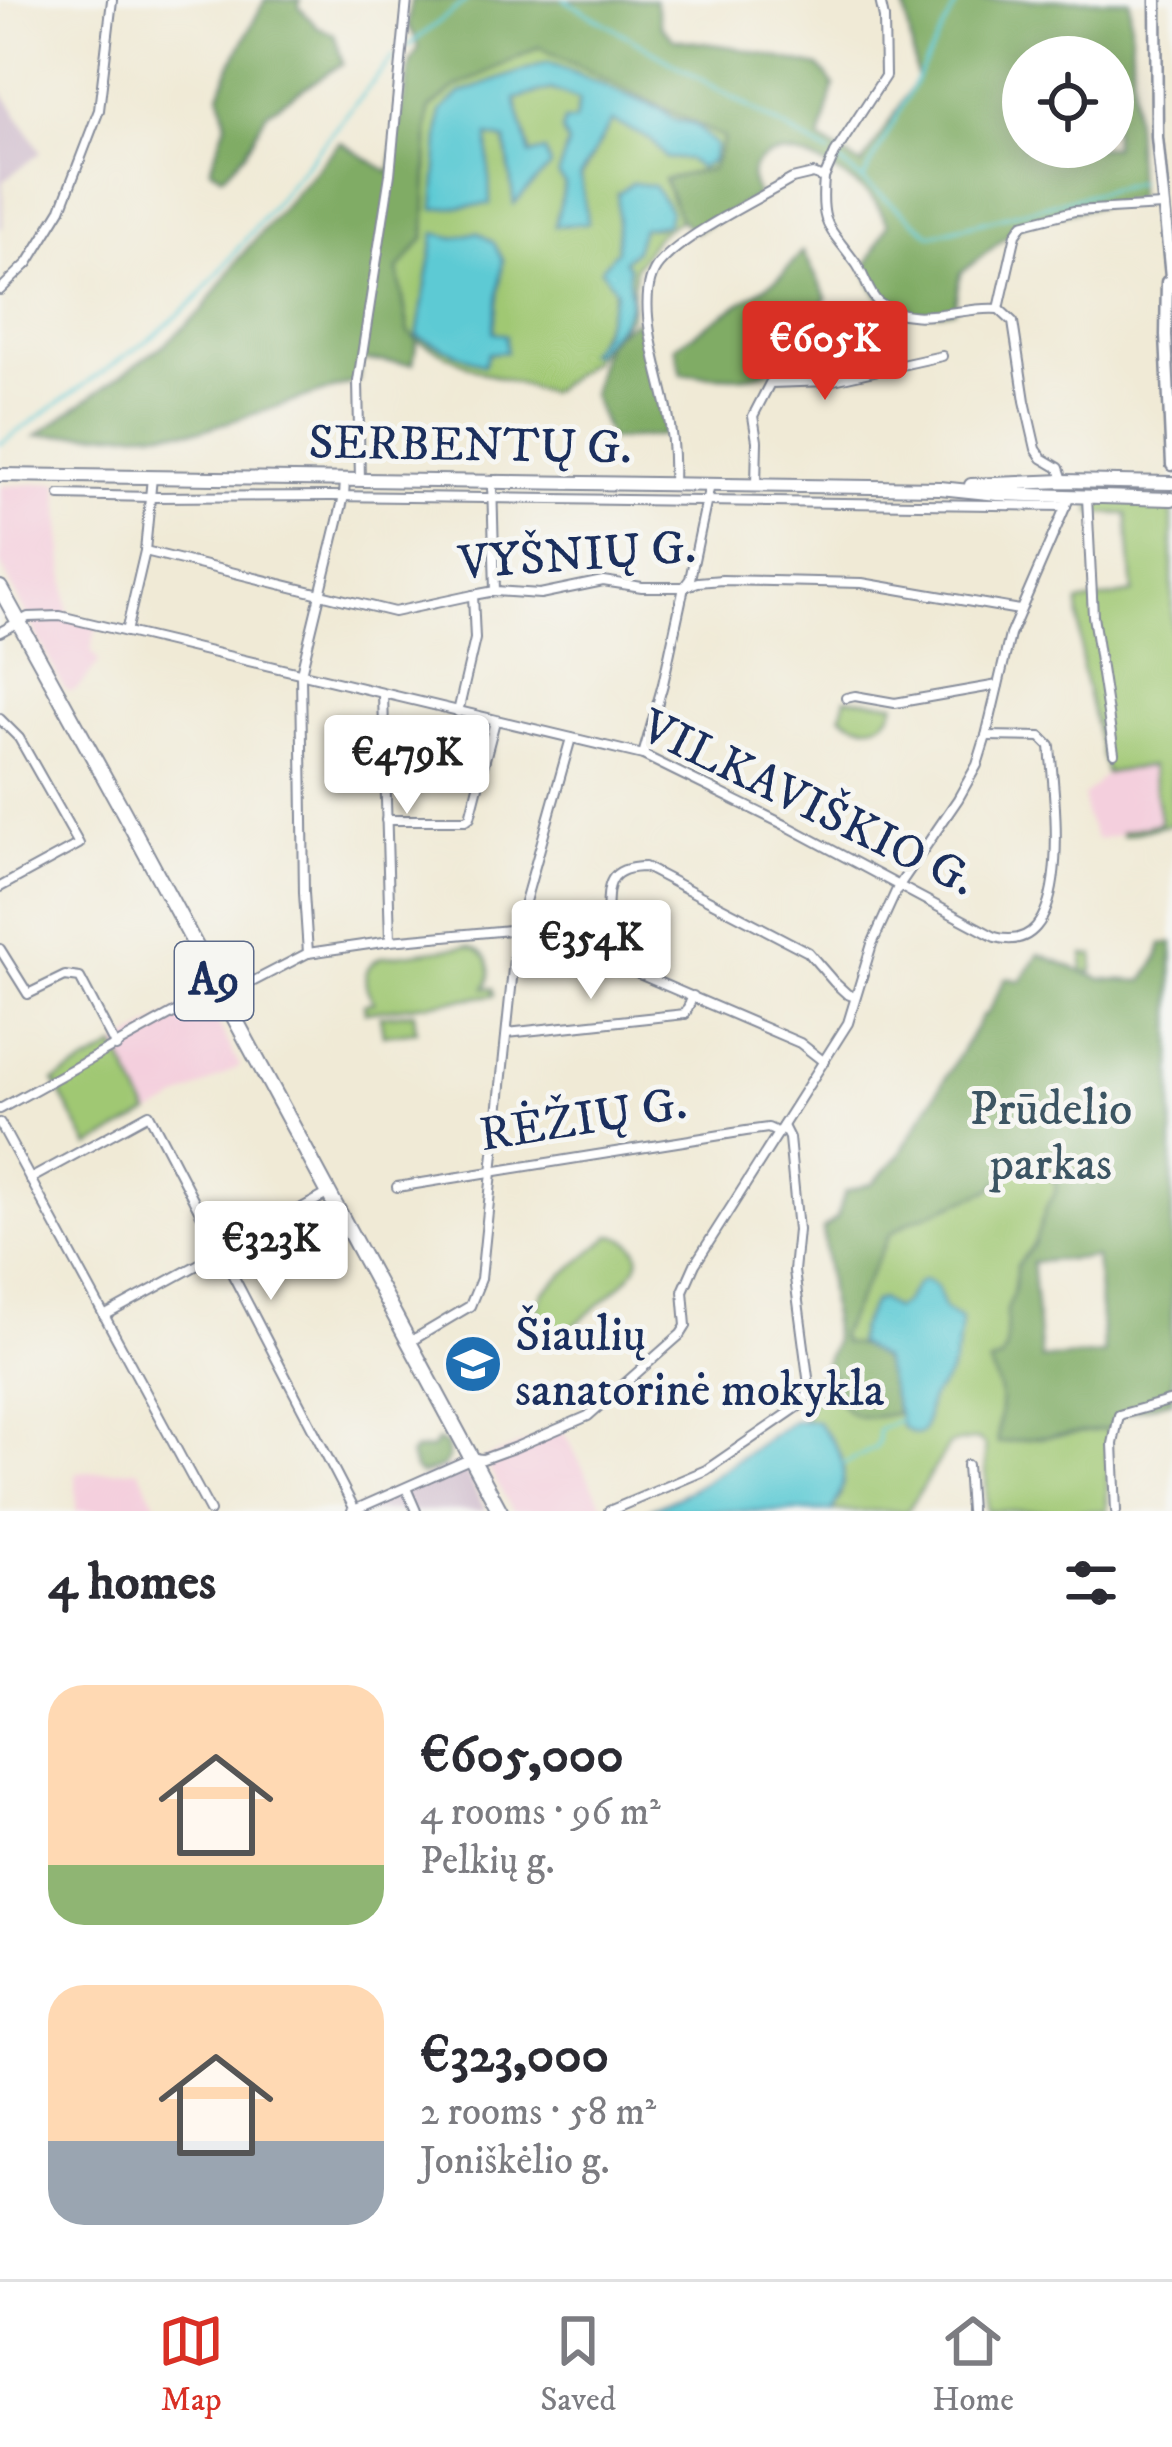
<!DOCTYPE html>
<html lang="en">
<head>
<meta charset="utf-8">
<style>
	:root { --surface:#fff; --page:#f2f2f3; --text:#2b2b33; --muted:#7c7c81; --line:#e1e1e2; --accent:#d93025 }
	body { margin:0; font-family:"IM FELL DW Pica",serif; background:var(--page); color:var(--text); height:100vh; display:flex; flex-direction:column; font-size:45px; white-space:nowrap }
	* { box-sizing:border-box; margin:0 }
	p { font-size:39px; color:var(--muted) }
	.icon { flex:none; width:66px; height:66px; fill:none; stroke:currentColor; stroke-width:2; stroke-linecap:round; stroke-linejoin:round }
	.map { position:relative; height:1511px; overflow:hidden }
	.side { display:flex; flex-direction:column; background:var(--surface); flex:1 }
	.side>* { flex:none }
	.controls { position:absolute; left:1002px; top:36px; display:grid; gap:24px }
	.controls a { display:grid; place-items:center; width:132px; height:132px; border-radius:50%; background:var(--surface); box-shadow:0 6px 30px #0003; font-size:60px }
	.price { position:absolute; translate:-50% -102px; padding:0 27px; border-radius:12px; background:#fff; color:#222; font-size:39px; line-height:78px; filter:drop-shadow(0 3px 6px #0008) }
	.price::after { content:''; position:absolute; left:50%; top:72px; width:36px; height:27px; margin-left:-18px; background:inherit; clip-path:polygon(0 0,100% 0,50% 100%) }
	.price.active { background:var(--accent); color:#fff }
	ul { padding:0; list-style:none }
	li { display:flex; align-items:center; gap:36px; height:300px; padding:0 48px }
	li span { display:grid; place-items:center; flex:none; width:336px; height:240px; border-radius:36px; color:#555 }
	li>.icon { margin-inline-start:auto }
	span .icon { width:144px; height:144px; fill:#fffc; stroke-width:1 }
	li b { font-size:51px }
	h2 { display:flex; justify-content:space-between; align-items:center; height:144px; padding:0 48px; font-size:51px }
	.tab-bar { display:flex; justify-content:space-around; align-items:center; height:168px; border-top:3px solid var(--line); background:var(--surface); font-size:33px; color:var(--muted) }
	.tab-bar a { display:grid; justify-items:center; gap:6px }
	.tab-bar .active { color:var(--accent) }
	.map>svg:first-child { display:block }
</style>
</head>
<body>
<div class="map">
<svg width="1172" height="1511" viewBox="0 0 1172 1511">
	<rect width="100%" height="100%" fill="#f6f6f2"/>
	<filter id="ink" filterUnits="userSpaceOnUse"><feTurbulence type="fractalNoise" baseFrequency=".00833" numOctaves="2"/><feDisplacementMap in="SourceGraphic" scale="24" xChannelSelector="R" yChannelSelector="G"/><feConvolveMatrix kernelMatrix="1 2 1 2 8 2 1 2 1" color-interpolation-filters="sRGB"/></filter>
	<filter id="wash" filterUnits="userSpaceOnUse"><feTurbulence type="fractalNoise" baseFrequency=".004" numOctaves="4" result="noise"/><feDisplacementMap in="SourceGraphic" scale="48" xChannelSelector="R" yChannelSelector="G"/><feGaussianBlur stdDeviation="2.7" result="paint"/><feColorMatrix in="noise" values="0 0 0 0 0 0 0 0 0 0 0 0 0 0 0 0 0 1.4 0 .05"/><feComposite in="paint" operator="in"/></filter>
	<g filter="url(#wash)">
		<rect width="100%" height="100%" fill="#f0ead6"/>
		<g fill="#f4cfdd">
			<polygon points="58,482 68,618 97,625 91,650 99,663 77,689 70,692 64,688 0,564 0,486"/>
			<polygon points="1151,766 1161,824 1097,840 1085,815 1084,796 1106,773"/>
			<polygon points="204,996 240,1066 89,1147 54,1081"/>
			<polygon points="562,1429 606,1511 513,1511 483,1459"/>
			<polygon points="138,1469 157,1505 166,1511 76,1511 76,1473"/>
		</g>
		<g fill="#d0bdcd">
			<polygon points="0,87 41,152 3,181 3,227 0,229"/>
			<polygon points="461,1462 486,1511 352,1511"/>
		</g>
		<g fill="#a0c873" stroke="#5e7c68" stroke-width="3" fill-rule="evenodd">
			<path d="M539,47L724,138L712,169L664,179L680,220L658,234L635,267L631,315L590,362L549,393L481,372L417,340L409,332L397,269L425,237L429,109L455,88ZM548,62L662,110L674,120L695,125L687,159L666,158L651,140L612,120L555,225L565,184L558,174L575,121L579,99L551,89L515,99L531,156L514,202L505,140L488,136L461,93ZM618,194L660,227L642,228L635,250L623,261L631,304L621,322L592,353L588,352C623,305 620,249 618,194ZM436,234L455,238L503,260L493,332L506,352L489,353Z"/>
			<polygon points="1091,499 1165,503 1172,515 1172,824 1123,836 1122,832 1161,823 1151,766 1106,773 1082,669 1078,603 1133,593 1127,514 1092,513"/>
			<path d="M846,698L895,703C888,730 860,730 841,715Z"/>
			<path d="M1172,943L1119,1415L1108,1429L1107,1511H987L985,1445L977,1439L950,1444L907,1511H832L841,1495L816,1421H803L834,1341L823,1229L837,1218L845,1192L873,1183L898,1157L983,1015L987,1014L1006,978L1021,981L1039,954L1082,971L1084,955H1094L1093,971L1084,972L1101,979L1143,981L1158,958L1162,944ZM1096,1257L1104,1354L1040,1359L1032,1262Z"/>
			<path d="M467,946C489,951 496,971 485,988H493L494,995L365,1012L364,1004L374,1002C362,985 361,966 382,957Z"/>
			<polygon points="414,1012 416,1031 383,1035 380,1016"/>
			<polygon points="116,1047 149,1114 89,1147 54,1081"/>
			<path d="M611,1235C627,1237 645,1248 636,1267C630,1281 585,1315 572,1328C557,1333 546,1328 538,1316L537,1307L543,1292Z"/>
		</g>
		<g fill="#80ac65" stroke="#4e6e62" stroke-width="3" fill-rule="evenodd">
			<polygon points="265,0 300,0 299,7 318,28 334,34 343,63 267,112 245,153 223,176 210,168 226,123 220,93 230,66"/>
			<path d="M411,0H655L661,26L674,39L732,47L820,67L834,86L820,140L862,165L917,79L904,0H1130L1137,197L1023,223L960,274L954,310C932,314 892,316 878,295C872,287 869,275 866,267L888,224C882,213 876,200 866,192C842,174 789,138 760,161C746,172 752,182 758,195L695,232L680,220L664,179L712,169L724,138L539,47L455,88L429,109L425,237L398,270L409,332L417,340L413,364L361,360L358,381L203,430L36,436L166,343L202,311L239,258L340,142L390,173L411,61L418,49L416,39L408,25ZM1023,57H1113V147H1023Z"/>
			<path d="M803,251L827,298C813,316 803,335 789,353C765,387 718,375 682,374L675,346L780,277Z"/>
			<path d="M637,320C650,356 662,396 666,435L610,440L592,395L600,360L606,344L615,333Z"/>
			<path d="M1172,943V1400L1119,1415L1108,1429L998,1443C997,1429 1002,1403 1000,1393C998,1383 993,1373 989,1364L1001,1359L1006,1347L1007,1310L1013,1293L1017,1265L1034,1244L1047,1205L1055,1193L1056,1184C1047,1172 1036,1164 1020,1164L990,1190L911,1221L890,1234L840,1335L843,1343C890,1346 888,1374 897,1413C880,1417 850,1424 841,1402C834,1385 840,1381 824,1366L834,1341L823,1229L837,1218L845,1192L873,1183L898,1157L983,1015L987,1014L1006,978L1021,981L1039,954L1101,979L1143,981L1158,958L1162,944ZM1096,1257L1104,1354L1041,1359L1032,1262Z"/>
			<polygon points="438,1440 446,1445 448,1459 443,1467 421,1475 415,1470 410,1456 414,1451 432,1448"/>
		</g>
		<g fill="#5dcad4" stroke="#3c7c99" stroke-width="3">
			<polygon points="548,62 662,110 674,120 695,125 716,146 711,162 699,168 687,159 666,158 651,140 612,121 580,176 588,223 555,226 565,184 558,174 568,144 562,131 564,121 575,121 579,100 551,89 515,99 530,155 545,151 550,166 514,204 506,140 488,136 490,204 434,209 441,111 461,93"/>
			<path d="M633,183L654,186L670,211L667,224L642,228L635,250L624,260L629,268C626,281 634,295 629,307C623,325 604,339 592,354L587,353L602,333L616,290L601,269L617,250L618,194Z"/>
			<polygon points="477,232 494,243 503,260 493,332 506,335 506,352 489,353 484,365 417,336 435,233 455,238"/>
			<path d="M922,1280C942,1284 937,1295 945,1310L961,1319C960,1342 956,1365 943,1384C939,1389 934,1393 931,1399C923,1411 933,1449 902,1427L882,1359L857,1343L859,1330L873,1302L880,1299L894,1309C909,1304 910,1287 922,1280Z"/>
			<path d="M793,1421H816C844,1451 853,1474 832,1511H645C701,1491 744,1453 793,1421Z"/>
		</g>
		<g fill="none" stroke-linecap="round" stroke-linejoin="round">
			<g stroke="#5dcad4" stroke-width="3">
				<polyline points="565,0 829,154"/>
				<polyline points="408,46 467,0"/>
				<polyline points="837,160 931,235 1138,182"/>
				<polyline points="864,178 959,0"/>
				<polyline points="0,444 155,335 197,299 393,57"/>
				<polyline points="844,1464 875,1448 878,1442 878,1430 899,1420"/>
			</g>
		</g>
	</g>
	<g filter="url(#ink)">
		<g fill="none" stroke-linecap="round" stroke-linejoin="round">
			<defs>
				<g id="minor">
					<polyline points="824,178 835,153 885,76 884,18 880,0"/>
					<polyline points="0,290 28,263 61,209 99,110 112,0"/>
					<polyline points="999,309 1013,322 1025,401 1036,449 1042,458 1059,468 1063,480"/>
					<polyline points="360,480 358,381 390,174 407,0"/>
					<polyline points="492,482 495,591"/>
					<path d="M673,483C674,459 672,432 667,409C660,372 632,295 659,264C685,234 756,200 792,179L813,174L824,178C820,226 828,225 855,262C865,274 867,293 879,303C913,330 962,305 999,309L1016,234L1023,224L1074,211L1163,206"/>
					<polyline points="756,485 757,441 753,416 770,383 829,381 942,356"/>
					<polyline points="60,495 151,497 331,496 1066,506"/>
					<polyline points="1087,497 1093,616 1114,753"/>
					<polyline points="145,551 394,612 473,595 495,591 540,594 603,581 642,587 684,587 698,582 722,580 862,583 1019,610"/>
					<path d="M0,632L28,617L60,616L643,755L787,826L995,937C1078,960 1053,789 1050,746L1041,737L986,736"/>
					<polyline points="126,632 145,551 152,477"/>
					<polyline points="383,694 390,941"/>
					<polyline points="846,698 855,696 895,703 998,685"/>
					<polyline points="458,712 475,639 473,595"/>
					<polyline points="0,719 19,738 79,844 0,887"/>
					<polyline points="643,755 663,684 684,587 690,579 710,485"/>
					<polyline points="386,820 466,820 470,817 495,721"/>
					<polyline points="0,949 28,994 65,976 80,978 116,1047"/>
					<polyline points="308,953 304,893 301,673 344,496 345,480"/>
					<path d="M599,955C602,945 606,935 607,925C609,893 601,867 645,867L808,952L834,982L847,994L855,997"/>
					<polyline points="223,997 308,953 390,941 510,930 548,935 800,1043 823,1061"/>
					<polyline points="507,1033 685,1014 693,996"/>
					<polyline points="0,1109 217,989"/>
					<polyline points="0,1123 210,1511"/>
					<polyline points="30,1179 149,1114 355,1510"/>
					<polyline points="397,1187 746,1131 768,1128 779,1133"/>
					<polyline points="104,1316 329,1193"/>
					<polyline points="411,1341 470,1306 481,1279 517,930 571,738"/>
					<polyline points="967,1465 970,1511"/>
					<polyline points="406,1488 416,1511"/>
					<polyline points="352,1511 472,1458 483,1459 516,1447 588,1416 681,1334 686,1326 683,1291 695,1264 841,1034 848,1023 872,944 898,887 958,799 977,765 986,736 1010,635 1070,496"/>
					<polyline points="609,1511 706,1470 802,1404 807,1396 809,1385 794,1271 798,1230 789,1138 783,1126"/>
					<polyline points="1116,1511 1113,1444 1119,1415 1172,1400"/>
				</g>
				<g id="secondary">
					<polyline points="1156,0 1157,137 1172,287"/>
					<polyline points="1167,282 1166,335 1172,465"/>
				</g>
				<g id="primary">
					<polyline points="0,475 940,488 998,494 1172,499"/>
					<polyline points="971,485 1063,481 1172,483"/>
				</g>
				<polyline id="trunk" points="0,588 123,811 500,1511"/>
			</defs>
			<use href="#minor" stroke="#868c9a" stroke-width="12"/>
			<use href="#secondary" stroke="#868c9a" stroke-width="15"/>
			<use href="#primary" stroke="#868c9a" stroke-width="16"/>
			<use href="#trunk" stroke="#868c9a" stroke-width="18"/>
			<use href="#minor" stroke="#fff" stroke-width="8"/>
			<use href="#secondary" stroke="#fff" stroke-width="10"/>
			<use href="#primary" stroke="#fff" stroke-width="12"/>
			<use href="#trunk" stroke="#fff" stroke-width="14"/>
		</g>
	</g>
	<defs>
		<symbol id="school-disc" viewBox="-11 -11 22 22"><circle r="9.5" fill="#1f6fb2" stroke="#f6f6f2"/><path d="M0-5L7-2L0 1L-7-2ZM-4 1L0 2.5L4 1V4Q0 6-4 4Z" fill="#fff"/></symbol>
	</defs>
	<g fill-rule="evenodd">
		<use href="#school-disc" x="440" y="1331" width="66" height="66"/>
	</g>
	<g text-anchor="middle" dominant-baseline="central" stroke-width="10" stroke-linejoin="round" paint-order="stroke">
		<rect fill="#f6f6f2" stroke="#5d6b8a" stroke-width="3" x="175" y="942" width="78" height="78" rx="9"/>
		<g font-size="45" font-weight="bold" fill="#1b2f5e">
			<text x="214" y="981">A9</text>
		</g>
		<g font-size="48" fill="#1b2f5e" stroke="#f6f6f2">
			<text transform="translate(470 446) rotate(1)">SERBENTŲ G.</text>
			<text transform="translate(577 556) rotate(-4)">VYŠNIŲ G.</text>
			<text transform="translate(808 804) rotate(26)">VILKAVIŠKIO G.</text>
			<text transform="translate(583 1120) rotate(-9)">RĖŽIŲ G.</text>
		</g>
		<g font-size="48" fill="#3c5563" stroke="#f6f6f2">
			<text x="1051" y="1110">Prūdelio<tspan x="1051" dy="55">parkas</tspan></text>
		</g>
		<g font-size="48" fill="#1b2f5e" stroke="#f6f6f2" text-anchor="start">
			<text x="515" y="1336">Šiaulių<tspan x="515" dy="55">sanatorinė mokykla</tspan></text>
		</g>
	</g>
</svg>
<div class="controls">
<a><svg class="icon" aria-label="locate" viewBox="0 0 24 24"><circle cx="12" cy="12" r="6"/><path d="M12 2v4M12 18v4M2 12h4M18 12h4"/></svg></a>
</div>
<b class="price active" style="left:825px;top:403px">€605K</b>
<b class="price" style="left:407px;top:817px">€479K</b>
<b class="price" style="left:591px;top:1002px">€354K</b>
<b class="price" style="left:271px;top:1303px">€323K</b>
</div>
<section class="side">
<h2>4 homes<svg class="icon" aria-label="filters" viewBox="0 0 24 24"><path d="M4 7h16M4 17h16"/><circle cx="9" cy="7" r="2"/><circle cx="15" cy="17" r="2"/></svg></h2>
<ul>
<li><span style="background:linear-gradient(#ffd9b3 75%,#8fb573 0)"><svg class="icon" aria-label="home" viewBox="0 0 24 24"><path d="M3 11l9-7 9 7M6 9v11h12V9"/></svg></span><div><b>€605,000</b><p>4 rooms · 96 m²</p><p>Pelkių g.</p></div></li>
<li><span style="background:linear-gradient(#ffd9b3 65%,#9aa5b1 0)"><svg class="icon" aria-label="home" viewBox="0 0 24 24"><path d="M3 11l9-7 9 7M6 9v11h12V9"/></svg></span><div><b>€323,000</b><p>2 rooms · 58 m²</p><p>Joniškėlio g.</p></div></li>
</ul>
</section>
<nav class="tab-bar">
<a class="active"><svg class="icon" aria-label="map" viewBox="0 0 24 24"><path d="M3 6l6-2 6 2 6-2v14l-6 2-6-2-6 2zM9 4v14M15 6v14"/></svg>Map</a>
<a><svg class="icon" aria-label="saved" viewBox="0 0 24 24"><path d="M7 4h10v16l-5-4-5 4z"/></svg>Saved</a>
<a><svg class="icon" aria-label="home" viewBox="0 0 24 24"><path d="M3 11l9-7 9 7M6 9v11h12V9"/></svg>Home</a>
</nav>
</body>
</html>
